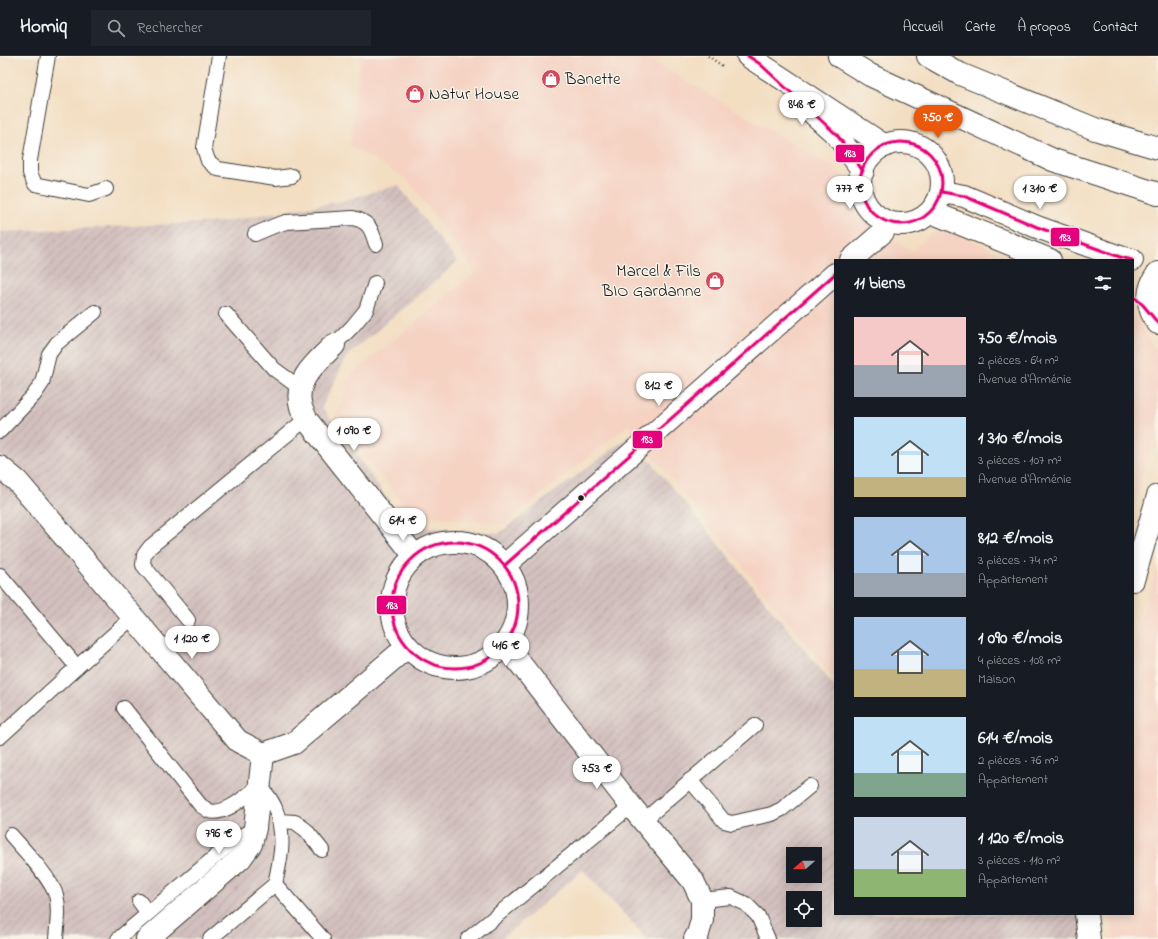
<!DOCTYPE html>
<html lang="fr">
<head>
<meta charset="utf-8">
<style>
	:root { --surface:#171b24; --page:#20242c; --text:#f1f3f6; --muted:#9ea1a6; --line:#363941; --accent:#ea580c }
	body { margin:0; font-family:"Indie Flower",sans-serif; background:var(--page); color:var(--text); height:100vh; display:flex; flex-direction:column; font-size:15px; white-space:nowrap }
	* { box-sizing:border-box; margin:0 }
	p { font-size:13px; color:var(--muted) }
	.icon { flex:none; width:22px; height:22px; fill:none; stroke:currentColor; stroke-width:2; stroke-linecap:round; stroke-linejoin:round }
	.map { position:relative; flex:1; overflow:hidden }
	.drawer { position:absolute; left:834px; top:203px; width:300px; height:656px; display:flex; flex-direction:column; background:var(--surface); border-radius:0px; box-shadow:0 2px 10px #0003 }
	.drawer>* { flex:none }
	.needle { width:26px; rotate:250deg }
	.tools { position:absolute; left:786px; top:791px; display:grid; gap:8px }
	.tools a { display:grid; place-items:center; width:36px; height:36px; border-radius:0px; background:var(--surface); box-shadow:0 2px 10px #0003; font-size:20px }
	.price { position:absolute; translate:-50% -34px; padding:0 9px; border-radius:14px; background:#fff; color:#222; font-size:13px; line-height:26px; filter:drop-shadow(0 1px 2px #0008) }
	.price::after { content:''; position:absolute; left:50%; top:24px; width:12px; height:9px; margin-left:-6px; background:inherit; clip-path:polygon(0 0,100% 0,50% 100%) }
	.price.active { background:var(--accent); color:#fff }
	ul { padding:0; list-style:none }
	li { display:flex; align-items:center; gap:12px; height:100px; padding:0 20px }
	li span { display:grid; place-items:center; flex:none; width:112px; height:80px; border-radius:0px; color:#555 }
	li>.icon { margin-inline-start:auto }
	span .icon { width:48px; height:48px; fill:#fffc; stroke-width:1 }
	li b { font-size:17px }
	h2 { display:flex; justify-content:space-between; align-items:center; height:48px; padding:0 20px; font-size:17px }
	header { display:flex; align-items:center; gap:24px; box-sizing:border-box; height:56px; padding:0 20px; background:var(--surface); border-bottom:1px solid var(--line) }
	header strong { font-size:19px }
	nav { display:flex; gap:22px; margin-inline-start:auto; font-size:14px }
	.search { width:280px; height:36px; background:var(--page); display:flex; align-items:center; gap:10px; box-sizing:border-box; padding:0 14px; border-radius:0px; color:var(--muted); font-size:15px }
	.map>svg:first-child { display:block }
</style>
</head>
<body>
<header>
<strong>Homiq</strong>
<div class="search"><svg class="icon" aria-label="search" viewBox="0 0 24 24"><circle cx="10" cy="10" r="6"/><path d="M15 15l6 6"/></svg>Rechercher</div>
<nav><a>Accueil</a><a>Carte</a><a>À propos</a><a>Contact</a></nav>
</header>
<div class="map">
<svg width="1158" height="883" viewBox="0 0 1158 883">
	<defs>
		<pattern id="industrial-furrows" width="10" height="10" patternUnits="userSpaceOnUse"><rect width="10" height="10" fill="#d1bfbd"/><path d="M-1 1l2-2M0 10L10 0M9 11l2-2" fill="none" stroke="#b3a4a2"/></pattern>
	</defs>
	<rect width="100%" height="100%" fill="#f7f3e8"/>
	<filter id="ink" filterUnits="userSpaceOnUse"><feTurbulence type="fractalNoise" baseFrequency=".025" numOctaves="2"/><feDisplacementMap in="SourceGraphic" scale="8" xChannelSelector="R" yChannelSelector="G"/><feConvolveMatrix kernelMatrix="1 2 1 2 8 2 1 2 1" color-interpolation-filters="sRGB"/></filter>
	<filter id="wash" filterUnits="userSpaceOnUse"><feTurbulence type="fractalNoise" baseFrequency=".012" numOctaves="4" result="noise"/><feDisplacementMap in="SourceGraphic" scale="16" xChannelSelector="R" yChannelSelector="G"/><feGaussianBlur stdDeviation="0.9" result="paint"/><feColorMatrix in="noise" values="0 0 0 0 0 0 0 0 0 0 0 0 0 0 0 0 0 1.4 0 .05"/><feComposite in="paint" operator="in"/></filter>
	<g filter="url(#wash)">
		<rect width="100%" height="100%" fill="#f3dec2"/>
		<g fill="#f5d2c2">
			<polygon points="361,0 644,0 834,112 855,129 866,150 864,164 912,195 932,177 949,173 1014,204 835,204 835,624 628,369 504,468 411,458 336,363 351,319 476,216 407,123 350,90"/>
			<polygon points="1133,261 1137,263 1158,300 1158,376 1148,401 1133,454"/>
			<polygon points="1158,508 1158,883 1116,883 1108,858 1133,858 1133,588"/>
		</g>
		<path fill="url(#industrial-furrows)" fill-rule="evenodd" d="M398,129L457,206L347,300L322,351L407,470L499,477L630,380L835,631V858H1088L1095,883H647L583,814L501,883H171L154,864L131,883H0V176L220,166L342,145ZM793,798H815V820H793ZM793,842H815V864H793Z"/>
	</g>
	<g filter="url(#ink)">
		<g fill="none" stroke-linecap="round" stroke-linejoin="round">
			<defs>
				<g id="lane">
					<polyline points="48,0 30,104 30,117 35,128 89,139 106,133"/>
					<polyline points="219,0 204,92 208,105 218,113 276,122 292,120"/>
					<path d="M255,178L274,170L286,166L353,162C370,166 371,173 376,188"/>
					<polyline points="226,258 274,313 300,332"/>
					<polyline points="334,289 352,271 366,254 375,227"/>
					<polyline points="0,375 34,339 42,327 49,298 57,287 95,256"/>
					<polyline points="0,519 77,611"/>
					<polyline points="188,564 143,509 144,499 150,491 306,363"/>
					<path d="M124,652L201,750C204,751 207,754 209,755C226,760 248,738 260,729C265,736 272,744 275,752C286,779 281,801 275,828L323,883"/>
					<polyline points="0,681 77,611 133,561"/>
					<polyline points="690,724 724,765 732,767 772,758 782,753 810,730"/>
					<polyline points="279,765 295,766 306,774 322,794"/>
					<polyline points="643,765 755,669"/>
					<path d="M11,779C24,794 50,821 56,839C60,854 57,868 56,883"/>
					<polyline points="702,844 731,841 746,848 758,860 768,883"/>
					<polyline points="139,845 148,857"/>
					<polyline points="118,883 236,783 255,772"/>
					<polyline points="210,883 275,828"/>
					<polyline points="468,883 631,750"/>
				</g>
				<g id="street">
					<polyline points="851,204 883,176"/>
					<path d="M334,289C317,306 293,324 301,351C302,355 305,359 306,363L414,499"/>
					<polyline points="0,411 17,425 133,561 238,685 263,698 294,687 407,591"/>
					<circle cx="455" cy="549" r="63"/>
					<polyline points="505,509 835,218"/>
					<polyline points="1133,524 1158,440"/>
					<polyline points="505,588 631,750 693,825 702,844 702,864 698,878 695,883"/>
					<polyline points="1086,858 1089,883"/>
					<polyline points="147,883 240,803 251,788 255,772 263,698"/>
				</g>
				<g id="secondary">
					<polyline points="748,0 885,90"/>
					<polyline points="806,51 837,79 863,115"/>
					<circle cx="901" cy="127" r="41"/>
					<polyline points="942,136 964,140 1037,171 1120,201 1132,204"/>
					<polyline points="931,156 1050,204"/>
					<path d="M1158,217C1147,232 1145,251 1158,267"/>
				</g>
				<g id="highway">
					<polyline points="839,0 870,19 1053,104 1158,138"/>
					<polyline points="928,0 960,18 1095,73 1158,92"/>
				</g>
			</defs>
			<use href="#lane" stroke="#3c3935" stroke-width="16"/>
			<use href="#street" stroke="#3c3935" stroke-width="24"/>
			<use href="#secondary" stroke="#3c3935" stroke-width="24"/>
			<use href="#highway" stroke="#3c3935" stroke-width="24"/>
			<polyline stroke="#3c3935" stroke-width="2.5" stroke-dasharray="1 3" stroke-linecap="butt" points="708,0 724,11"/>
			<use href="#lane" stroke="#fff" stroke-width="14"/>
			<use href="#street" stroke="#fff" stroke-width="22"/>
			<use href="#secondary" stroke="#fff" stroke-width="22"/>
			<use href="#highway" stroke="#fff" stroke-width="22"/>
			<defs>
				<g id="bus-1">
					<polyline points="748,0 760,8 837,79 863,115"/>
					<circle cx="901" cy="127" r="41"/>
					<polyline points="942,136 964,140 1037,171 1120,201 1132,204"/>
					<polyline points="1133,240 1143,249 1158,267"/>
					<circle cx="455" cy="549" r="63"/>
					<polyline points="505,509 835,218"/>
				</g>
			</defs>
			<use href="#bus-1" stroke="#f7f3e8" stroke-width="6"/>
			<use href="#bus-1" stroke="#e5007d" stroke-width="3"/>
		</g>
	</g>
	<defs>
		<symbol id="shop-disc" viewBox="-11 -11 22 22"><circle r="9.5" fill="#d1495b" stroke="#f7f3e8"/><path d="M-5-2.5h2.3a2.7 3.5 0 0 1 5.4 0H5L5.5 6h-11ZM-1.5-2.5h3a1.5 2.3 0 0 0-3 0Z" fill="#fff"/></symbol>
	</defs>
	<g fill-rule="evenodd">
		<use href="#shop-disc" x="540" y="12" width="22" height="22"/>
		<use href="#shop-disc" x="404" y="27" width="22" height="22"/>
		<use href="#shop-disc" x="704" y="214" width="22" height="22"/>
	</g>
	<circle fill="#1c1c1c" stroke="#f7f3e8" stroke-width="1.5" cx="581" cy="442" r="3.5"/>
	<g text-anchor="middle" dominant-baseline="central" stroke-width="3" stroke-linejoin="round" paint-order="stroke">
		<g font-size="17" fill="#1c1c1c" stroke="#f7f3e8" text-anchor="start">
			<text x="565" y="23">Banette</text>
			<text x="429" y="38">Natur House</text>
			<text x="701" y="215" text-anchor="end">Marcel &amp; Fils<tspan x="701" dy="20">BIO Gardanne</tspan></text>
		</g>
	</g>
	<g stroke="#f7f3e8" stroke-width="1.5">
		<rect x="835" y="88" width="30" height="19" rx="4" fill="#e5007d"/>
		<rect x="1050" y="171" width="30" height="20" rx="4" fill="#e5007d"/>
		<rect x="632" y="374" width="31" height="19" rx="4" fill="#e5007d"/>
		<rect x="376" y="539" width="31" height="20" rx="4" fill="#e5007d"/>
	</g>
	<g font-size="11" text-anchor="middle" font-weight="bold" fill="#fff">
		<text x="850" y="101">183</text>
		<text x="1065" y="185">183</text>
		<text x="647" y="387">183</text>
		<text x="392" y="553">183</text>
	</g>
</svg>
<div class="tools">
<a><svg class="needle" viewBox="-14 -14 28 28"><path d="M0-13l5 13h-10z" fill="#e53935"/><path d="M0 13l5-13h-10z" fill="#9ea1a6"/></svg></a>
<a><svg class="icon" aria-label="locate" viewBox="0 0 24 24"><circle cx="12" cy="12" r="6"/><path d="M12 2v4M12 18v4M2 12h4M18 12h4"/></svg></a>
</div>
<b class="price" style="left:802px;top:70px">848 €</b>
<b class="price active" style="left:938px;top:83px">750 €</b>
<b class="price" style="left:850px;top:154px">777 €</b>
<b class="price" style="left:1040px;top:154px">1 310 €</b>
<b class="price" style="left:659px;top:351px">812 €</b>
<b class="price" style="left:354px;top:396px">1 090 €</b>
<b class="price" style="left:403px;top:486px">614 €</b>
<b class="price" style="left:192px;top:604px">1 120 €</b>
<b class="price" style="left:506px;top:611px">416 €</b>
<b class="price" style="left:597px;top:734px">753 €</b>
<b class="price" style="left:219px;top:799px">796 €</b>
<section class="drawer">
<h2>11 biens<svg class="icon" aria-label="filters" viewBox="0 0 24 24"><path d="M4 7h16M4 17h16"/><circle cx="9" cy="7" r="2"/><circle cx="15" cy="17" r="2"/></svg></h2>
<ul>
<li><span style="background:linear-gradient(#f6c9c9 60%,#9aa5b1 0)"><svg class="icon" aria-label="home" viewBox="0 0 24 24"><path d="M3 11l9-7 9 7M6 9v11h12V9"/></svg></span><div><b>750 €/mois</b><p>2 pièces · 64 m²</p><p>Avenue d'Arménie</p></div></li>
<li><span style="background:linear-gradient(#bfe0f5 75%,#c2b280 0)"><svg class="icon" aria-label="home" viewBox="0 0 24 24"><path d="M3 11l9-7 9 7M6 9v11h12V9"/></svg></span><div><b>1 310 €/mois</b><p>3 pièces · 107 m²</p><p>Avenue d'Arménie</p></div></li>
<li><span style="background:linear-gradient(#a9c7e8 70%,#9aa5b1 0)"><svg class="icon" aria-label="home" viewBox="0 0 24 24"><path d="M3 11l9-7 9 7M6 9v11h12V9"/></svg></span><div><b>812 €/mois</b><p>3 pièces · 74 m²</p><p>Appartement</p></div></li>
<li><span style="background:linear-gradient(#a9c7e8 65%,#c2b280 0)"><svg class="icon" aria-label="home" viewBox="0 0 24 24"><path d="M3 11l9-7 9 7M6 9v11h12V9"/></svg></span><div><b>1 090 €/mois</b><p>4 pièces · 108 m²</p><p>Maison</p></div></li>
<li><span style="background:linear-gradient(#bfe0f5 70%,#7fa58c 0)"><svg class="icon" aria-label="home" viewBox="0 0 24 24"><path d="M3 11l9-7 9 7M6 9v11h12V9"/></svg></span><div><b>614 €/mois</b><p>2 pièces · 76 m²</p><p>Appartement</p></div></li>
<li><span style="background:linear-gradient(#c9d6e8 65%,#8fb573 0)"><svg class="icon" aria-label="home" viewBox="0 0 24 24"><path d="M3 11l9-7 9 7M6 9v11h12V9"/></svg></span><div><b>1 120 €/mois</b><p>3 pièces · 110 m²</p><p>Appartement</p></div></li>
</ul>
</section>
</div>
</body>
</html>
